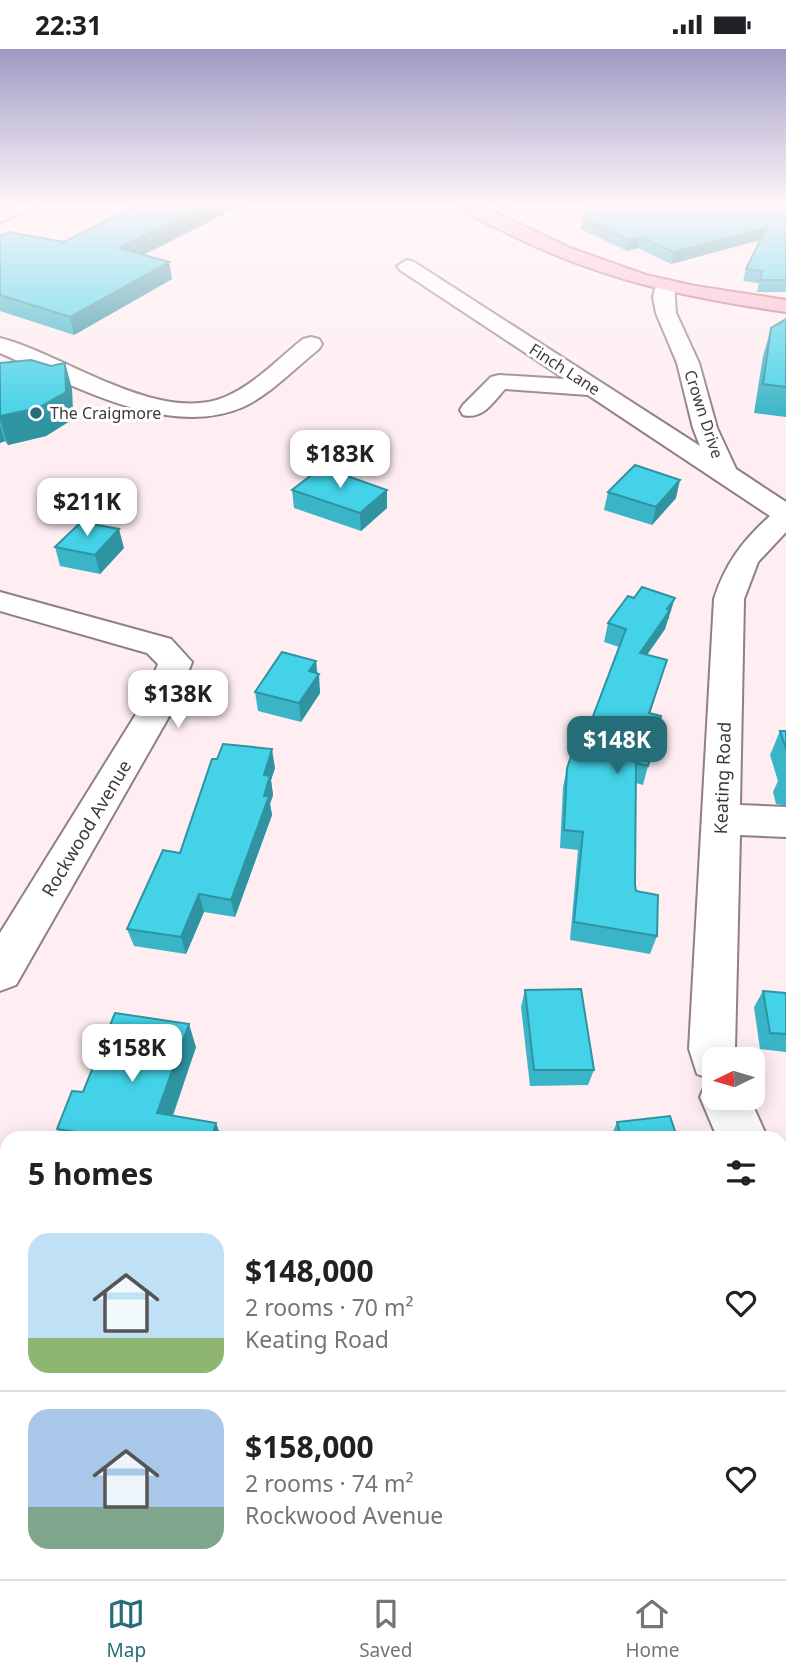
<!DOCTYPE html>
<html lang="en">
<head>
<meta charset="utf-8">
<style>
	:root { --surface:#fff; --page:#f6f6f6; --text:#202124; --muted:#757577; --line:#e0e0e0; --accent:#256e79 }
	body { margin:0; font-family:"Noto Sans",sans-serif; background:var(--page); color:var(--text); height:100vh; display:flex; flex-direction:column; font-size:26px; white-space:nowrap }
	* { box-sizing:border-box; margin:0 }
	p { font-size:23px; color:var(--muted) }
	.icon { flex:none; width:38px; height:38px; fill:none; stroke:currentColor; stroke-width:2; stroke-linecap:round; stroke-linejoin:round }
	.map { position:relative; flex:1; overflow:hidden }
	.details { position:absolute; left:0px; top:1082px; width:788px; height:450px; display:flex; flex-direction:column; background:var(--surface); border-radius:21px 21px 0 0; box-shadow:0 4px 18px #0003 }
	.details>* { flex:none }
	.needle { width:46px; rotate:265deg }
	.buttons { position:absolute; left:702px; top:998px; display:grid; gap:14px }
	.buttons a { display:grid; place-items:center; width:63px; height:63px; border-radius:14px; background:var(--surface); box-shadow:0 4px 18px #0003; font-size:35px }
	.price { position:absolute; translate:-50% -60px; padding:0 16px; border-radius:14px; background:#fff; color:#222; font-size:23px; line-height:46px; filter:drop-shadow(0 2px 4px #0008) }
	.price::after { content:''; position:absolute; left:50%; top:42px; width:21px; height:16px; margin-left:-10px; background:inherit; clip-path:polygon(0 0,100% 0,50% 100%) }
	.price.on { background:var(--accent); color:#fff }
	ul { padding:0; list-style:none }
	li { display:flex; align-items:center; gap:21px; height:175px; padding:0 28px }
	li+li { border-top:2px solid var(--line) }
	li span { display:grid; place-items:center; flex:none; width:196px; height:140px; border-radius:21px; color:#555 }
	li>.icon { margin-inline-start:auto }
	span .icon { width:84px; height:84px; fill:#fffc; stroke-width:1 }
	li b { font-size:30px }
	h2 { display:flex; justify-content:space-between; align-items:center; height:84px; padding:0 28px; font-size:30px }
	.status { display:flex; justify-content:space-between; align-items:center; height:49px; padding:0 35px; background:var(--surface); direction:ltr }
	.status svg { height:19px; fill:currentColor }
	.tabs { display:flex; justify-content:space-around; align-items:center; height:98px; border-top:2px solid var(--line); background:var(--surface); font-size:19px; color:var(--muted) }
	.tabs a { display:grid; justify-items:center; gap:4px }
	.tabs .on { color:var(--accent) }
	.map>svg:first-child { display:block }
</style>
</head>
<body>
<div class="status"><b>22:31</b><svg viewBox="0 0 49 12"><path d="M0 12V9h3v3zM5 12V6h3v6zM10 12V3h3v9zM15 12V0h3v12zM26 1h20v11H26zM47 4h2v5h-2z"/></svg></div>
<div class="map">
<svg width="786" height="1530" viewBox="0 0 786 1530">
	<rect width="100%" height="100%" fill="#feedf1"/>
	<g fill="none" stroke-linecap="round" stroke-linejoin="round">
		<defs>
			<g id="street">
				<polygon points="475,156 504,156 502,160 476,166 467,161"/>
				<path d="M407,211L414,213L700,397L693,379L677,314L656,264L653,248L657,232H671L674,236L676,264L699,314L717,379L736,420L786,453V483L758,513L744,550L740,756L786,758V788L740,786L735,1000L738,1010H714V1048H749L767,1088H717L700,1048L707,1032L710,1030L697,1025L689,1000L714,550C725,515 743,491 770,467L588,346L505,340C493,353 483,371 463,366L460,361L463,356L491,328L499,326L565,330L400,221L397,217Z"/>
				<path d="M311,288L319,290L322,295L319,300C295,319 271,345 243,358C168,391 68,334 0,304V289C64,305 158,376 225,348C254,336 279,309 303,290Z"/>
				<polygon points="0,543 171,590 192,613 175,657 16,936 0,942 0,884 141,657 158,615 147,604 0,562"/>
				<polygon points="780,1150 786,1152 786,1216 780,1213"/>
			</g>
			<polygon id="secondary" points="13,156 35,156 33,160 0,173 0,162"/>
			<path id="primary" d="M459,156H480L570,199L646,226L695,237L786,251V263C683,248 598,230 505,183C490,175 469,168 459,156Z"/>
		</defs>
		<use href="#street" stroke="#907f83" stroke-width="4"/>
		<use href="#secondary" stroke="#907f83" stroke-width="4"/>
		<use href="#primary" stroke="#b66980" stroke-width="4"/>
		<use href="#street" fill="#fff" fill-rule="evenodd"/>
		<use href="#secondary" fill="#fff" fill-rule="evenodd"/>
		<use href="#primary" fill="#fab5ca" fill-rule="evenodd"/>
	</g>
	<g fill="#3ab5c7">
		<polygon points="136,156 242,156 144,206 169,213 172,230 74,286 0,262 0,187 64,193"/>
		<polygon points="786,156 786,243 757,243 759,234 743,232 746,220 760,191 671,215 638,199 627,202 581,180 583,169"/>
		<polygon points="786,270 786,368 754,364 763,307 771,279"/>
		<polygon points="0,314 51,317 65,314 72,340 73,370 46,387 8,396 5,392 0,394"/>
		<polygon points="292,441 387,459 361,482 294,459"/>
		<polygon points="608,443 676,449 652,476 604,461"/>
		<polygon points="55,498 124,499 100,525 60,517"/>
		<polygon points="670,568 667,572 665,580 647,606 667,611 650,665 648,717 643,736 636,734 635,836 636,842 657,887 650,905 570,891 578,801 560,799 563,738 567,719 587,683 619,598 604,593 608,574"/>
		<polygon points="316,612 320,644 301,673 258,662 255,643"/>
		<polygon points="780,682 786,682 786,757 776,755 773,743 778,732 770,706"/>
		<polygon points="275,719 271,731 273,746 270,755 272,766 235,868 204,863 186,905 134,897 127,880 180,804"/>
		<polygon points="525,941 594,1021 588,1036 530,1037 521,958"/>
		<polygon points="763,942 786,944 786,1003 760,1000 754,958"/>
		<polygon points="196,998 173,1067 216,1074 221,1088 62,1088 57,1080 83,1043"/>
		<polygon points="617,1073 677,1088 611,1088"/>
		<polygon points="780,1382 786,1387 786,1418 780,1421"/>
	</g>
	<g fill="#2f93a2">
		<polygon points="208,156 242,156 122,216 119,199"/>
		<polygon points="766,179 763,190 671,215 674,203"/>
		<polygon points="640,188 638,199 627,202 629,191"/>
		<polygon points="169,213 172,230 74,286 70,268"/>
		<polygon points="65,314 72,340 73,370 46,387 8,396 0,371 0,367"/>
		<polygon points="0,377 5,392 0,394"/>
		<polygon points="680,431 676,449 652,476 656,458"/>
		<polygon points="387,441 387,459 361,482 360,464"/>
		<polygon points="119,480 124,499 100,525 95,506"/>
		<polygon points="675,549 665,580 635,623 640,604"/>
		<polygon points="667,611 661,630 644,683 649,664"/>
		<polygon points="316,612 317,628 319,625 320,644 301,673 299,654 309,622"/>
		<polygon points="272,700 275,719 271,731 273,746 270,755 272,766 235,868 231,851 264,747 264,726"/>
		<polygon points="199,845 204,863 186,905 181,888"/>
		<polygon points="189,975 196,998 166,1085 157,1064"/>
		<polygon points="216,1074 221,1088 212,1088"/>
		<polygon points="1,1425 7,1427 7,1473"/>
		<polygon points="14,1524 27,1524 28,1530 14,1530"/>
	</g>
	<g fill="#43d2e7" stroke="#2f93a2" stroke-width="2">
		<polygon points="136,156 208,156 119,199 169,213 70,268 0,246 0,187 9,183 64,193"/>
		<polygon points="586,156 786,156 786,231 760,231 762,222 746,220 766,179 674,203 640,188 629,191 583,169"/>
		<polygon points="786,270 786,338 763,335 771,279"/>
		<polygon points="31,311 51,317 65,314 66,343 38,359 0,367 0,314"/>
		<polygon points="635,416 680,431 656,458 608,443"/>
		<polygon points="322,418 387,441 360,464 292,441"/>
		<polygon points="81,473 119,480 95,506 55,498"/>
		<polygon points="642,538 675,549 667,560 670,561 640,604 667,611 649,664 661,667 648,717 636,714 635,836 636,842 658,846 657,887 574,873 583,783 564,781 567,719 580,682 587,683 626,580 608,574 628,547 634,549"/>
		<polygon points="282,603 316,612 309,622 319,625 299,654 255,643"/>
		<polygon points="780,682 786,682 786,700"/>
		<polygon points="223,695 272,700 264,726 270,727 264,747 269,747 231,851 199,845 181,888 127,880 163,801 180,804 212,710 217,710"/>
		<polygon points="581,940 594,1021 534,1021 525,941"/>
		<polygon points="763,942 786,944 786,985 770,984"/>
		<polygon points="115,964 189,975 157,1064 216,1074 212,1088 108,1088 57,1080 72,1042 83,1043"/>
		<polygon points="670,1067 677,1088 621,1088 617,1073"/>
		<polygon points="780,1382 785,1382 786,1387 786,1415 780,1416"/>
		<polygon points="0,1425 1,1425 7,1473 7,1524 14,1524 14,1530 0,1530"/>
		<polygon points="780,1440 786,1461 786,1478 780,1478"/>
		<polygon points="393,1524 479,1524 481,1530 395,1530"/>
	</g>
	<linearGradient id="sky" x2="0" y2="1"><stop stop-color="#9e99c4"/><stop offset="0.42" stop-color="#fff7f9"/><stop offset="1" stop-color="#fff7f9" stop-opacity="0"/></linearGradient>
	<rect width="786" height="370" fill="url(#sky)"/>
	<circle fill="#256e79" stroke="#fff" stroke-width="2.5" cx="36" cy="364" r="7"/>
	<g text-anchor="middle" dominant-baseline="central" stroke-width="6" stroke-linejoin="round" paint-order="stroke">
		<g font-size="16" fill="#40383a" stroke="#fff">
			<text transform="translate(565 320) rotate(33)">Finch Lane</text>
			<text transform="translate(704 365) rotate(72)">Crown Drive</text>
		</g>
		<g font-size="16" fill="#40383a" stroke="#fff" text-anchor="start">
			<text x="50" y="364">The Craigmore</text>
		</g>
		<g font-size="18" fill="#40383a" stroke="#fff">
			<text transform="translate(722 729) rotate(-88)">Keating Road</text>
			<text transform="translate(86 779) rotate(-59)">Rockwood Avenue</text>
		</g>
	</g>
</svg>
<div class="buttons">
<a><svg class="needle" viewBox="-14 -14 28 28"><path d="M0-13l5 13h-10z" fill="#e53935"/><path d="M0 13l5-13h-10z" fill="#757577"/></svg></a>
</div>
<b class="price" style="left:340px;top:441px">$183K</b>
<b class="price" style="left:87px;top:489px">$211K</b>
<b class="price" style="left:178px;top:681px">$138K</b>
<b class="price on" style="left:617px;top:727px">$148K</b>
<b class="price" style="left:132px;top:1035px">$158K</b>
<section class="details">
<h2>5 homes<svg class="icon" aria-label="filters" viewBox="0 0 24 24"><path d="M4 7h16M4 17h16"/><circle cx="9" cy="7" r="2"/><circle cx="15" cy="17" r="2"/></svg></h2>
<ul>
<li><span style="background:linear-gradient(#bfe0f5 75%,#8fb573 0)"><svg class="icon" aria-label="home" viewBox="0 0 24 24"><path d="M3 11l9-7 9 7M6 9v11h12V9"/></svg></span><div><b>$148,000</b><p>2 rooms · 70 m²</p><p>Keating Road</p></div><svg class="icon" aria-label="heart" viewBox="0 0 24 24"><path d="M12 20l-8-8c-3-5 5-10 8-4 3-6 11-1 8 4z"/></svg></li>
<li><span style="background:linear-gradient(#a9c7e8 70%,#7fa58c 0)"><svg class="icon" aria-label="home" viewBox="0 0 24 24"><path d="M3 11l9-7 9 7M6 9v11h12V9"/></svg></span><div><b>$158,000</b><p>2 rooms · 74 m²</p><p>Rockwood Avenue</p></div><svg class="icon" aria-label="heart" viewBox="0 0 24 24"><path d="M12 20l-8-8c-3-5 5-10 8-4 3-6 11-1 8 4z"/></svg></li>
</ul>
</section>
</div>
<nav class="tabs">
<a class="on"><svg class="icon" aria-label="map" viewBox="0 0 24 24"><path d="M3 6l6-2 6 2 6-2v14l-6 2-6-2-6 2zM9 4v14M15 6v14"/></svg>Map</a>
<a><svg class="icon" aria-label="saved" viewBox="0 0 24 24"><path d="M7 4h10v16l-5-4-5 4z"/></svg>Saved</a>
<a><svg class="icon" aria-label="home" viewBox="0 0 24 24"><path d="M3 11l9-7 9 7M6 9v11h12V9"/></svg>Home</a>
</nav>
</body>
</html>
